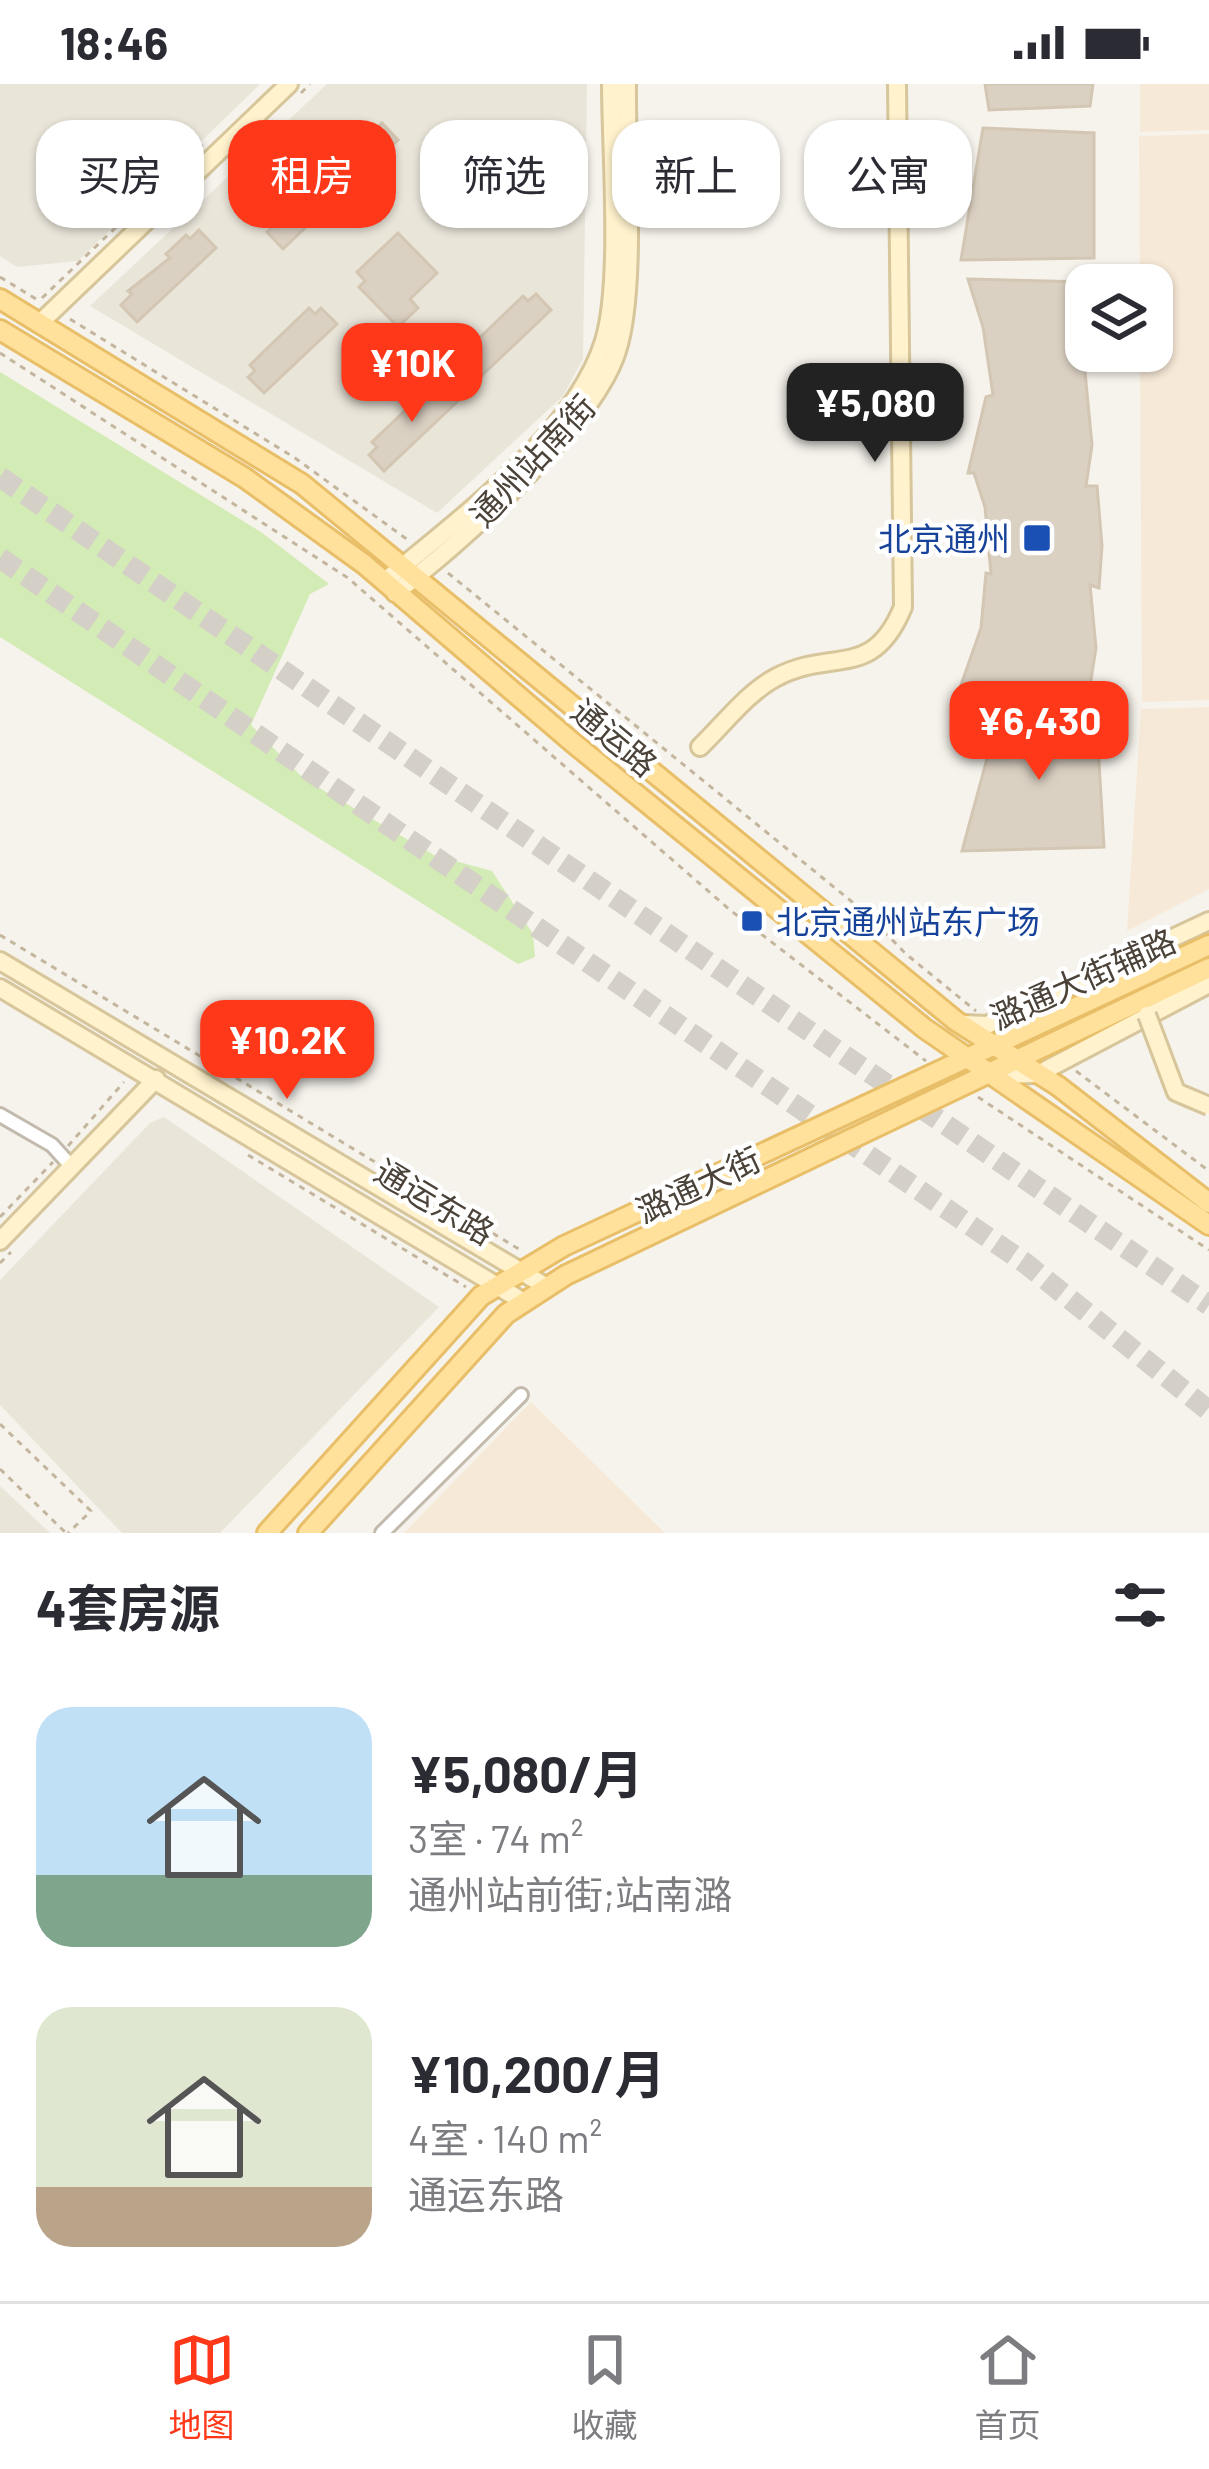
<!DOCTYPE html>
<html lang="zh">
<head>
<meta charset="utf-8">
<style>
	:root { --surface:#fff; --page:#f2f2f3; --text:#2b2b33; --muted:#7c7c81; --line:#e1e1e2; --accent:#ff381a }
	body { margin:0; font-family:Barlow,"Noto Sans SC",sans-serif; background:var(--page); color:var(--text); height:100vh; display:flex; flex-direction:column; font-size:45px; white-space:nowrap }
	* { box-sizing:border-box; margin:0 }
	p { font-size:39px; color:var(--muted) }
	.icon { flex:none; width:66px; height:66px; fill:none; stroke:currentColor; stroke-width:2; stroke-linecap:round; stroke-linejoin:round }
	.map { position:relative; height:1449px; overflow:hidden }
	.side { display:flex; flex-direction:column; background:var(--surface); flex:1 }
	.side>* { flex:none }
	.top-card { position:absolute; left:36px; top:36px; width:1137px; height:108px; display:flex; gap:24px }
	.controls { position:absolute; left:1065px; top:180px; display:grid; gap:24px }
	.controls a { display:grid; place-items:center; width:108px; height:108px; border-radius:24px; background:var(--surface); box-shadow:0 3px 9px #0004; font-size:60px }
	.price { position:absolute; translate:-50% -102px; padding:0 27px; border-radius:24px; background:var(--accent); color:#fff; font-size:39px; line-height:78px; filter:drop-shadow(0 3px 6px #0008) }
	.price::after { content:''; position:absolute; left:50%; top:72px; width:36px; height:27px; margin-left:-18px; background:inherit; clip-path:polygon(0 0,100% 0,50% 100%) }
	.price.on { background:#222; color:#fff }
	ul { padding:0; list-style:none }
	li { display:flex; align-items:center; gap:36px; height:300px; padding:0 36px }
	li span { display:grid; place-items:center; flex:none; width:336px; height:240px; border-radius:36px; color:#555 }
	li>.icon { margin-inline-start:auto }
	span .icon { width:144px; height:144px; fill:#fffc; stroke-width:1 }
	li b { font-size:51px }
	h2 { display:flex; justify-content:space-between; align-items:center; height:144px; padding:0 36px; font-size:51px }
	.tag { padding:0 42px; border-radius:36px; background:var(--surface); box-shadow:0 3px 9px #0004; font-size:42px; line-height:108px }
	.tag.on { background:var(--accent); color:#fff }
	.status { display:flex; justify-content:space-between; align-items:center; height:84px; padding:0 60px; background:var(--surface); direction:ltr }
	.status svg { height:33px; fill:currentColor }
	.tab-bar { display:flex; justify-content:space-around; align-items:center; height:168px; border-top:3px solid var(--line); background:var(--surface); font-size:33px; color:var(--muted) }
	.tab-bar a { display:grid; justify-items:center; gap:6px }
	.tab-bar .on { color:var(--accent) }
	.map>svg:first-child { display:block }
</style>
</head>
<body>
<div class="status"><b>18:46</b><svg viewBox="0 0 49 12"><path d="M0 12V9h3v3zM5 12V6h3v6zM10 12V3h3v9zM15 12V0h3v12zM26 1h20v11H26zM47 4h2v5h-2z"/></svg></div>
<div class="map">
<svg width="1209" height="1449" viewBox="0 0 1209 1449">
	<rect width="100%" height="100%" fill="#f6f3ec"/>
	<g fill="#eae5d9">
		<polygon points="0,0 260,0 78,177 17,183 0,172"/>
		<polygon points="327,0 587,0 583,275 563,312 437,429 90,222"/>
		<polygon points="164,1033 439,1223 220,1449 122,1449 0,1321 0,1196 150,1039"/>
		<polygon points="0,1402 50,1449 0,1449"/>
	</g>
	<g fill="#f7e9d7">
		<polygon points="1140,0 1209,0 1209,46 1140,48"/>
		<polygon points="1209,50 1209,616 1142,618 1140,267 1152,267 1152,201 1140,201 1139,52"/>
		<polygon points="1209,623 1209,805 1127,847 1141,625"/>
		<polygon points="531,1318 665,1449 404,1449"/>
	</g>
	<polygon fill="#d3ebb4" points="0,288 261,448 329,500 310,510 251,641 304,695 434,771 492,787 533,850 535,873 518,880 0,553"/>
	<g fill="#dbd1c3" stroke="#d3c6b3" stroke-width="3">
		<polygon points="985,0 1093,0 1090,22 989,26"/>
		<polygon points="382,39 398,56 283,165 267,148 278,138 274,134 314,104 309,100 332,78 336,82 353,67 349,63 368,44 372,49"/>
		<polygon points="983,44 1094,49 1094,174 961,176"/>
		<polygon points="548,49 563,65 490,136 475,121 482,114 476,108 499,86 505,92 519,78 513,72 535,52 540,57"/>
		<polygon points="199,146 216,164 137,238 121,221 132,210 128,207 170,174 166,170 186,151 190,155"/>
		<polygon points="398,149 437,189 410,215 418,224 398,243 359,203 365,197 357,188"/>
		<polygon points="968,195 1086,198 1083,267 1092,361 1086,402 1097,402 1102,462 1099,504 1090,501 1096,564 1090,602 960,604 981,544 986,489 991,490 985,423 974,389 968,389 986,313 993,311 983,243"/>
		<polygon points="536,210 551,226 477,296 462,281 470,273 465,268 523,212 528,217"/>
		<polygon points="309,224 315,230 321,224 337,240 264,309 248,293 255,287 250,281"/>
		<polygon points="432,301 437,307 444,301 459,316 384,387 369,371 377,363 372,358"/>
		<polygon points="990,623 1096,627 1104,763 962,767 988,671"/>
	</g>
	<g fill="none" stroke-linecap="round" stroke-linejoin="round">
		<g stroke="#d4d0c8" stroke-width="21" stroke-dasharray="21 10" stroke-linecap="butt">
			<polyline points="0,393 1209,1221"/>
			<polyline points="0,474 1025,1179 1209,1327"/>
		</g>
		<defs>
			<g id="street">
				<polyline points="0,1031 52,1061 71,1082"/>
				<polyline points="382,1449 521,1311"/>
			</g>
			<g id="secondary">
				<polyline points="41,238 289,0"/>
				<path d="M384,498C457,436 575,351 604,257C622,198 611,67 611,0"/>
				<path d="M395,509C459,461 594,341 617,267C637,205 626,70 627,0"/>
				<path d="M700,663C723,641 747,609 775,594C832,563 872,598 903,523L897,0"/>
				<polyline points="0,877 547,1203"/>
				<polyline points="0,904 524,1218"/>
				<polyline points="964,940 987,941 1209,837"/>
				<polyline points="992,991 1038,990 1209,900"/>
				<polyline points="0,1157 156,995"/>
			</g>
			<g id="primary">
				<polyline points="0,215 302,400 956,937 1058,1002 1209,1119"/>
				<polyline points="0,246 245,394 364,480 572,658 924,944 1209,1141"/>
				<polyline points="267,1449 481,1212 564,1162 1209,861"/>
				<polyline points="308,1449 506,1230 566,1191 1209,884"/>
			</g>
		</defs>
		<use href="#street" stroke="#c2baad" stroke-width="18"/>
		<use href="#secondary" stroke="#d7c69b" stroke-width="22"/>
		<use href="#primary" stroke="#e8bf68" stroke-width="24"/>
		<g stroke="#c4b69e" stroke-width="3" stroke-dasharray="6 6" stroke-linecap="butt">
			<polyline points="301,9 310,0"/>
			<polyline points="0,193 41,218"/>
			<polyline points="42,214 204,59"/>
			<polyline points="70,235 295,374 408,456"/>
			<polyline points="0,269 348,494 730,826 926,977"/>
			<polyline points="448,489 867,830 906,870 976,927"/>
			<polyline points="0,851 522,1167"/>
			<polyline points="1076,987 1209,1087"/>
			<polyline points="978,1013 1209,1166"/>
			<polyline points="68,1062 124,998"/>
			<polyline points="248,1071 466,1203"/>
			<polyline points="0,1133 53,1078"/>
			<polyline points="0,1179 11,1168"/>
			<polyline points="0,1340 91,1427 68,1449"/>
			<polyline points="0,1385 66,1449"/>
		</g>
		<use href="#street" stroke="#fff" stroke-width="12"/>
		<use href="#secondary" stroke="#fff2cd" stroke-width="16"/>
		<use href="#primary" stroke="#ffe19c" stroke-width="18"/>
		<defs>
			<polyline id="secondary-bridge" points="1147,931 1176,1008 1209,1022"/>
		</defs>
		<use href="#secondary-bridge" stroke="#d7c69b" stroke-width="22" stroke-linecap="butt"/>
		<use href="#secondary-bridge" stroke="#fff2cd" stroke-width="16"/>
	</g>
	<g fill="#1a4fb4" stroke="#fff" stroke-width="4.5">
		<rect x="1022" y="439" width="30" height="30" rx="6"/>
		<rect x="740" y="825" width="24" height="24" rx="6"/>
	</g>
	<g text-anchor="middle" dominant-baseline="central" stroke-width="9" stroke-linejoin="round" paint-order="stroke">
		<g font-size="33" fill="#4b4339" stroke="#fff">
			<text transform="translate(532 376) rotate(-47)">通州站南街</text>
			<text transform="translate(615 653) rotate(40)">通运路</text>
			<text transform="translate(1083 894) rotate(-24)">潞通大街辅路</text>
			<text transform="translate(698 1100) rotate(-25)">潞通大街</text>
			<text transform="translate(435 1117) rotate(31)">通运东路</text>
		</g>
		<g font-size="33" fill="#164399" stroke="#fff" text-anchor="end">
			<text x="1010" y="454">北京通州</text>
			<text x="776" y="837" text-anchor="start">北京通州站东广场</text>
		</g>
	</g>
</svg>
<div class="controls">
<a><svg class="icon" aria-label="layers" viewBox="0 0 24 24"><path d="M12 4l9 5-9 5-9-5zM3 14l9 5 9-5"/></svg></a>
</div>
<b class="price" style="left:412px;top:341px">¥10K</b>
<b class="price on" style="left:875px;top:381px">¥5,080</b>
<b class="price" style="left:1039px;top:699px">¥6,430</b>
<b class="price" style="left:287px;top:1018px">¥10.2K</b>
<div class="top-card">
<a class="tag">买房</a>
<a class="tag on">租房</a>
<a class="tag">筛选</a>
<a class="tag">新上</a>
<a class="tag">公寓</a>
</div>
</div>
<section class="side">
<h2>4套房源<svg class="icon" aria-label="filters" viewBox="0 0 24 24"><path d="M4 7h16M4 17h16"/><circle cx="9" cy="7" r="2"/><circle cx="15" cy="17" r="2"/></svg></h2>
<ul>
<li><span style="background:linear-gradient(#bfe0f5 70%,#7fa58c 0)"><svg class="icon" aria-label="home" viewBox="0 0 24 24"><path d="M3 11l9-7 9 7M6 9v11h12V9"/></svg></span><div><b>¥5,080/月</b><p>3室 · 74 m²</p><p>通州站前街;站南潞</p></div></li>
<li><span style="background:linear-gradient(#dfe7d0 75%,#b9a48a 0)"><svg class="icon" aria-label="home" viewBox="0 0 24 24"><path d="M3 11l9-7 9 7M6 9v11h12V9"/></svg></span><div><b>¥10,200/月</b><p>4室 · 140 m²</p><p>通运东路</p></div></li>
</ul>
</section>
<nav class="tab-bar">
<a class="on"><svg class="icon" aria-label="map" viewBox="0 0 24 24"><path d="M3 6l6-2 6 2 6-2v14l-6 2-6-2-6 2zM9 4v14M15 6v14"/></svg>地图</a>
<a><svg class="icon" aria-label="saved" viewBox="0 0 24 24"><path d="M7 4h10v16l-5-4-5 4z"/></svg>收藏</a>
<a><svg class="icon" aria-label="home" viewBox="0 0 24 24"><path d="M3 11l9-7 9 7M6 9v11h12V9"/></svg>首页</a>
</nav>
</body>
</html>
